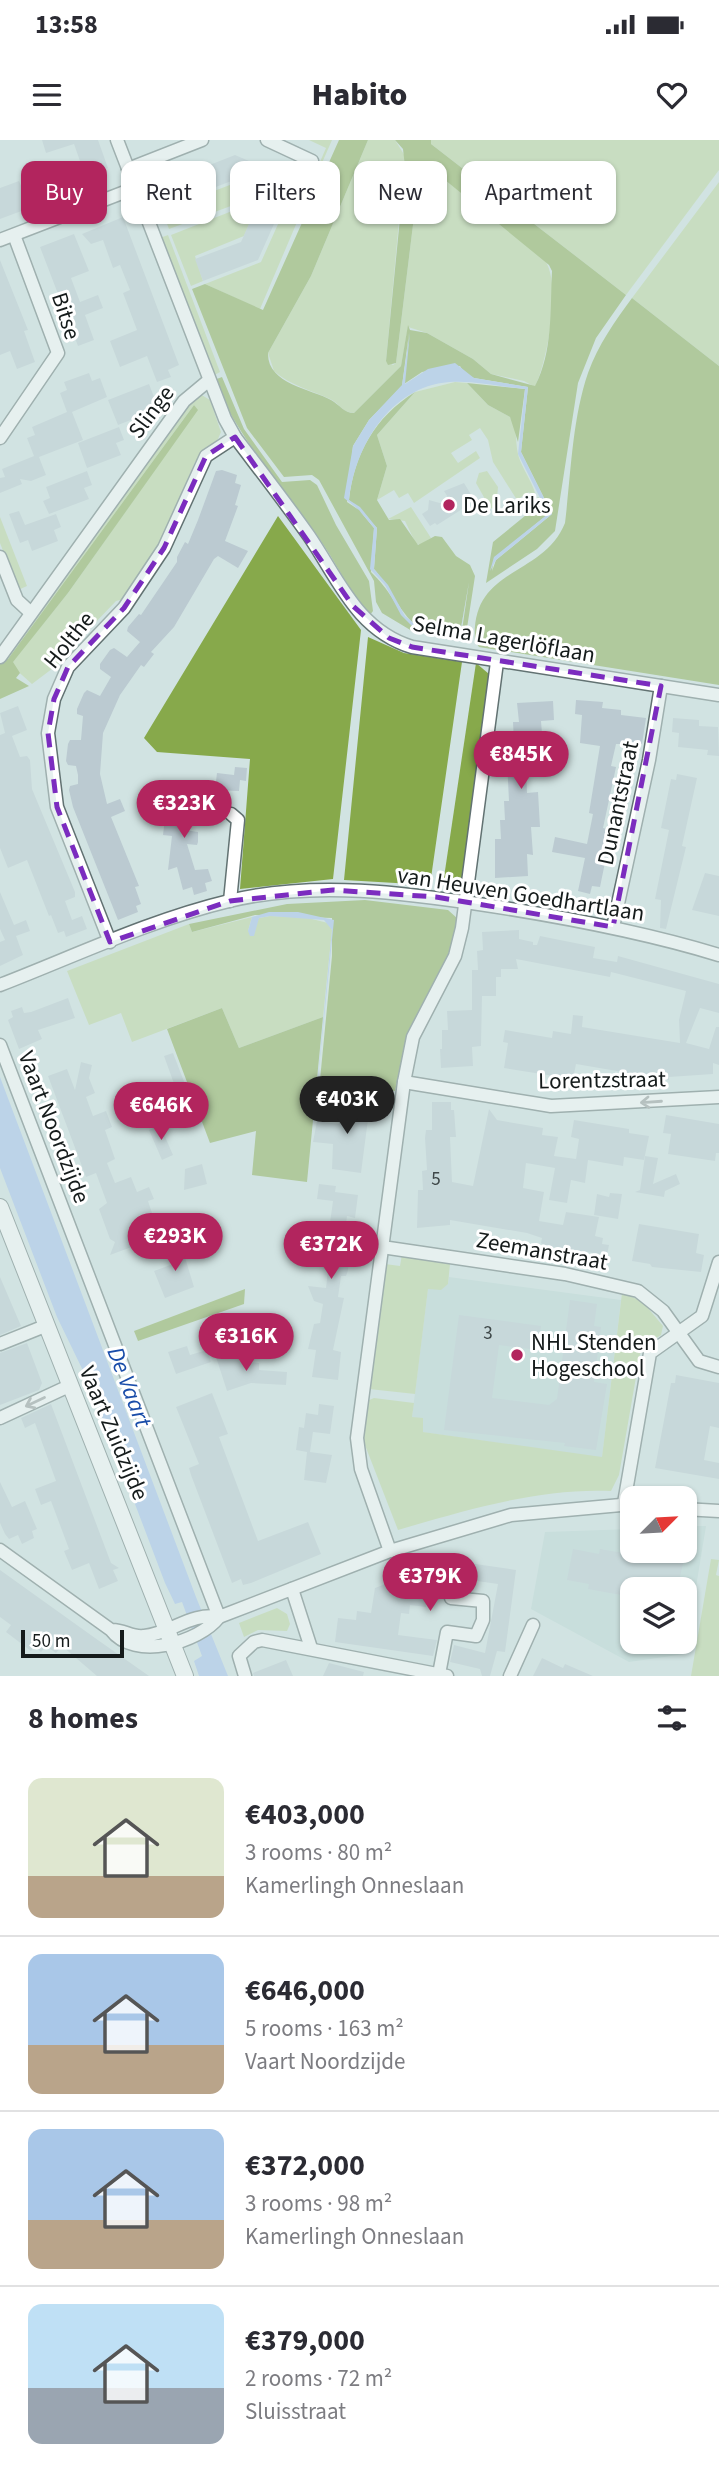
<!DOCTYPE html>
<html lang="en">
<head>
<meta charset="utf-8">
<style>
	:root { --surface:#fff; --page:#f2f2f3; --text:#2b2b33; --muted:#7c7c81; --line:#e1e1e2; --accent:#b2255e }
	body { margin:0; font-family:"Source Sans 3",sans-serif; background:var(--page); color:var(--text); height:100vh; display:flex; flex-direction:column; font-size:26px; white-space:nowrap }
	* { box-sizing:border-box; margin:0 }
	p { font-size:23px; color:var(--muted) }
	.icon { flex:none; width:38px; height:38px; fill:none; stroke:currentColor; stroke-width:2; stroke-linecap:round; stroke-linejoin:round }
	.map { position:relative; height:1536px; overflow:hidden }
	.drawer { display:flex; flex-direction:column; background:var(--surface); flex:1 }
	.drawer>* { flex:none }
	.banner { position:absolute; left:21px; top:21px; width:677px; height:63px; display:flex; gap:14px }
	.needle { width:46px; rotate:66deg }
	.buttons { position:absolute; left:620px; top:1346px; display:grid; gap:14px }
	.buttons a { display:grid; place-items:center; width:77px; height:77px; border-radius:14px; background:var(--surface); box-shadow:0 2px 5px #0004; font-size:35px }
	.scale { position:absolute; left:21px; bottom:18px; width:103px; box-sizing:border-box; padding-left:7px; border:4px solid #151b1b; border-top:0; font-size:19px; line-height:24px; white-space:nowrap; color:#151b1b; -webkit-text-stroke:5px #fff; paint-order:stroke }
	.price { position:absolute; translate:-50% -60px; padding:0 16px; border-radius:24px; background:var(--accent); color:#fff; font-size:23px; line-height:46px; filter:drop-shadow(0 2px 4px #0008) }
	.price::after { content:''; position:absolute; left:50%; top:42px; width:21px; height:16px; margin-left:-10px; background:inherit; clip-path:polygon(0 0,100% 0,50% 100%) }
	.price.current { background:#222; color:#fff }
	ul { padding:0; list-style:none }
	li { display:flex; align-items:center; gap:21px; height:175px; padding:0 28px }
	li+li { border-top:2px solid var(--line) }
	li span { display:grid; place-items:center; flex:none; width:196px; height:140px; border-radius:14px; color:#555 }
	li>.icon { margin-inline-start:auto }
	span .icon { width:84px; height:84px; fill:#fffc; stroke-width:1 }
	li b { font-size:30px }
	h2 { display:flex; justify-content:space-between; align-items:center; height:84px; padding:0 28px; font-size:30px }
	.chip { padding:0 24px; border-radius:14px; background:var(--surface); box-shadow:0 2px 5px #0004; font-size:24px; line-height:63px }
	.chip.current { background:var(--accent); color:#fff }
	.status { display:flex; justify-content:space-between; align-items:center; height:49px; padding:0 35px; background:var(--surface); direction:ltr }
	.status svg { height:19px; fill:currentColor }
	header { display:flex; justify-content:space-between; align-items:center; height:91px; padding:0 28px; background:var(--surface); font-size:32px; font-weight:800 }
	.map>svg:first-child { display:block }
</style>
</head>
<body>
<div class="status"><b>13:58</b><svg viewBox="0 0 49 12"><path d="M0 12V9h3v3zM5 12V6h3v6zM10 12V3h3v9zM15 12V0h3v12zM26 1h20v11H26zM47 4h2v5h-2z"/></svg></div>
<header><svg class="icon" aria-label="menu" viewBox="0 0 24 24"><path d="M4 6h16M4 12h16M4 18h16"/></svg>Habito<svg class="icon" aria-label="heart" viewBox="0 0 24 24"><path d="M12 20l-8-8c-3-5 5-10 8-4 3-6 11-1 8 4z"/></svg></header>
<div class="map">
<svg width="719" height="1536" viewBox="0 0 719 1536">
	<rect width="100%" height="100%" fill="#d1e3e2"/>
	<g fill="#bcd7d5" fill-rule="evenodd">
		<polygon points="449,1137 621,1160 602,1318 422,1292 412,1277 428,1148 448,1144"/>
		<path d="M684,1386H706L685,1514L629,1522L531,1469L545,1392L632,1389V1410H684ZM632,1449H684V1502H632Z"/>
	</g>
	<g fill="#bdd59a">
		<polygon points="309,0 332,0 304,64 297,62 283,68 267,60 269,55 277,58 285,40 297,45 302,33 313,38 326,8"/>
		<path d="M368,0H395L405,16L386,221L393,225L396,223L420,28L429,26L542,117C564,137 547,222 535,247L524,241L491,234L473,219L427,193L408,187L401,226L354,273C343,273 340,264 330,259C311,250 291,246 274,231L268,213L311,136Z"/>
		<polygon points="431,0 719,0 719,30 626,155 431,4"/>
		<polygon points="169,35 171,39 166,42 175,66 235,43 234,40 266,54 263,59 255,57 169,89 151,42"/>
		<polygon points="719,42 719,226 632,158"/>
		<polygon points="255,62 261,64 257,66 244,96 195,116 203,141 191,146 171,95"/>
		<polygon points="299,67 303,68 260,169 205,144 261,122 283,73"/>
		<polygon points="168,95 220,232 213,236 160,98"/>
		<path d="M455,242L467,243L488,265L510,277C518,290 515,301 518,314C522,331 539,349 536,365L529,352L517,360L493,322L488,300L480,288L469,295L472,300L451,313L458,323L476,311L480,318L414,363L408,353L399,358L394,350L377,360L387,326L377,295L415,252Z"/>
		<polygon points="200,254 210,260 221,292 218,299 195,322 159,405 124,459 116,461 70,509 69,516 32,544 13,527 12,522 68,453 197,270 194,265 8,519 5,517 190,261"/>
		<polygon points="487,331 498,347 496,369 490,368 476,343 479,333"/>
		<polygon points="411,367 431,398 420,405 416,404 405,381 388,379"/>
		<polygon points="0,377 27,446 18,450 0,403"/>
		<polygon points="270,776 304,777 328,783 332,790 323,877 239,908 222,868 132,902 121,873 89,885 67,831 189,784 192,792 252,777 248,791 259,778"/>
		<polygon points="402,1114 450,1124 448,1144 441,1150 428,1149 415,1254 369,1249 385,1124 400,1126"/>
		<path d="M622,1153L642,1161L663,1186L661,1195L647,1204L640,1214L619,1335L611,1351C539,1348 466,1370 398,1390L363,1300L367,1261L374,1258L414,1263L412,1277L423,1278V1292L602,1317Z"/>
		<polygon points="711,1419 719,1420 716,1435 719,1436 719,1536 691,1536"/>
		<polygon points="277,1468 287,1474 290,1484 287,1491 258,1490 244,1497 239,1483"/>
	</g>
	<g fill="#87a94b">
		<path d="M339,0H368L311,136L268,213C267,244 311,249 331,260C340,265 344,273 354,273L401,226L408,185L410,190L427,193L473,219L491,234L535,246C553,211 550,171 552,131L549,125L428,26L420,28L396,223L388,225L386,221L405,27L403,9L395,0H431V4L626,155L596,198L578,243L555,391L537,409L486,443L493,402L531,371L538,357L547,375L494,418L492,431L496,420L552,374L521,312L528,247L474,238L465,234L460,226L422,232L404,244L409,193L402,246L369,280L353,306L347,362L359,370L374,388L371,432C412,472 391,493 462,490L469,442L461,488C448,487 429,490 417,485C406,482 385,441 374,429L377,388L349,360C354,314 375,277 415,252L377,295L387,326L377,360L389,380L400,379L418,405L435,396L442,397L456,416L470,425L475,436L465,501L412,491L382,473L376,462L374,441L319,340L312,335L284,337L247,288L192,149L205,144L263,170Z"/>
		<path d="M632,158L719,226V545L479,507L475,501C470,426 543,438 565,383C571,334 572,280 588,233C598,205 615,181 632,158Z"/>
		<path d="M222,237L244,289L282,342L310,340L317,345L336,385L369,441L373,471L370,475C348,450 335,420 316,394C281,344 237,297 214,240Z"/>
		<polygon points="467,243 525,249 518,302 510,277 488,265"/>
		<polygon points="194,265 198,270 68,453 13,522 20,533 16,538 29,546 0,559 0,524 5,517 8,519"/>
		<polygon points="278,376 361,490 333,739 240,749 250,619 157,612 144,598"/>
		<polygon points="368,497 404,513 462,522 430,745 344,740"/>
		<polygon points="476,523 489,534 461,746 443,744"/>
		<polygon points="365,760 448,770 458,779 447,819 409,890 395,951 320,940 332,816 332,778 255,775 192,792 189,784 287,764"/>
		<polygon points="222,868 239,908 323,877 307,1042 252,1035 256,991 210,1003 167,889"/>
		<polygon points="245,1149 244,1164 138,1201 134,1191"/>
	</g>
	<g fill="#a2bff0">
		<path d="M410,192L405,244L428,229L455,223L474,238L528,247L521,312L552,374L496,420L490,431L494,417L548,374L518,314L525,249C500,247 474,240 449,242C390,247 355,306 349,360L360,367L377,388L374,429L388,445L405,476L416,485L461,488L469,442L461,490L412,486L401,475L385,445L370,429L374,388L359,370L344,358L353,306L369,280L402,245Z"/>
		<polygon points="269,772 298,772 334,780 312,996 332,790 324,780 270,776 259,778 254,796 250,796 248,791 252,777"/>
		<polygon points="0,937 196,1457 228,1536 199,1536 194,1521 202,1516 182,1462 175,1464 165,1443 89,1243 57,1177 0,1028"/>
	</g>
	<g fill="#bbcad1">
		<polygon points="42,0 98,0 108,28 70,40 56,47 59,57 0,79 0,48 19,41 22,48 27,46 29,50 81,24 74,4 46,13"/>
		<polygon points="235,15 265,28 263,34 278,41 274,51 263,52 234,40 174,63 166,42"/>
		<polygon points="257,66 278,75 258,120 203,141 195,119 241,102"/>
		<polygon points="123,77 179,225 168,230 171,237 157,242 147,216 120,227 110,201 137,190 123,153 130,150 120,125 113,128 103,100 91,104 82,94"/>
		<polygon points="74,94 89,131 71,138 80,162 98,155 103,168 85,175 94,200 78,206 40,107"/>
		<polygon points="0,120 28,190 24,191 35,222 17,229 10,211 0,215"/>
		<polygon points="89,233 92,241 100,238 107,257 72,272 83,300 39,317 46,335 31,341 20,339 22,344 0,353 0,338 5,337 2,329 34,316 27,298 35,295 32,287 67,272 60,253 67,250 64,242"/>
		<polygon points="149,244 156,262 149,265 151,272 118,285 108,260"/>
		<polygon points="119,287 124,300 116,303 121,315 87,328 78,303"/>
		<polygon points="222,330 237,335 235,343 241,345 235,365 238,366 225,401 248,411 238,428 218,416 214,419 174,487 151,512 154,514 144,527 141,525 120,555 103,593 100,634 107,664 120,659 125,671 111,677 139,746 135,747 141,764 136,766 138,772 118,780 73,667 69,650 70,646 78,644 78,635 76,626 68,625 66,621 68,604 70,600 81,600 83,576 77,574 77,569 84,553 87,550 100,556 111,537 100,529 100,524 110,510 114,508 127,517 140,502 127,491 128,487 139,474 141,475 177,422 177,417 185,402 188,404 198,380 216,331"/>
		<polygon points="87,331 92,345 84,348 89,359 49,374 43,361 50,358 46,347"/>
		<polygon points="464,343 475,361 437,385 435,383 430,386 422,374 428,370 429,360 454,367 444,351"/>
		<polygon points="19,371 25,385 56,374 61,387 54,390 58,401 32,411 28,400 20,403 9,374"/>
		<polygon points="576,560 603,562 602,568 621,570 621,575 646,578 642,604 616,604 611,626 616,627 603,688 607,689 605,697 610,698 600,747 592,746 590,754 578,751 585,718 552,712 555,697 587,704 593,674 589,673 600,606 580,603 582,575 575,574"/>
		<polygon points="553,561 554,580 541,581 544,619 533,620 533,627 526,628 527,653 538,652 540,687 531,687 533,715 527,714 528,736 495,738 495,699 501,699 500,680 505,680 504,661 509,661 507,621 510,620 508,602 514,601 513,582 519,582 517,563"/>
		<polygon points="18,566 27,590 12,596 20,617 27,616 30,620 32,649 75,752 75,757 65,761 72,780 82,776 87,789 66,797 64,791 58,793 51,775 49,776 27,720 8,728 0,708 0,595 5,593 0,573"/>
		<polygon points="673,578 699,580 699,586 718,587 719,616 707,615 708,610 678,607 679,593 672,592"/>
		<polygon points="235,627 247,628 246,641 240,640 239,651 215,650 217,633 234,635"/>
		<polygon points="677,634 697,638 682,706 686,707 666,789 660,788 661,760 655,759 669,690 661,688 671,639 676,640"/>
		<polygon points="173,641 185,646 182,651 199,659 185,690 198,692 198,702 197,705 187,704 195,730 208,729 212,741 205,743 207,751 194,755 192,747 183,750 177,727 168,730 172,696 163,695 166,670 174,654 168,652"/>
		<polygon points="705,733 719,736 719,776 692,770"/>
		<polygon points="0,752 14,785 26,780 30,791 16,796 23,815 0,826 0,802 5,800 0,789"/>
		<polygon points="519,790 519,799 533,802 533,805 537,805 540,796 595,807 593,818 617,822 618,816 719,844 719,873 700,868 686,903 709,909 716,887 719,887 719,925 713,923 713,934 669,937 669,940 576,924 573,939 504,928 508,903 503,902 505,890 552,898 553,891 571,894 573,875 583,876 582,887 680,903 679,880 686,851 611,832 610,837 516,819 518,829 501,829 501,837 496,837 496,856 482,856 481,906 472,907 473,926 441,928 440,909 442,909 442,890 448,890 447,871 472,870 472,830 478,830 477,811 483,810 482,792"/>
		<polygon points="68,858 75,878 38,890 42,899 19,909 8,880 13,877 11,871 22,867 24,873 31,872"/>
		<polygon points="173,913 195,970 180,976 176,965 181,963 164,916"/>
		<polygon points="81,922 92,925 89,938 95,953 86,957 93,976 106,971 112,987 105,990 115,1019 107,1023 115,1043 131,1037 137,1052 149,1047 154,1059 148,1061 155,1082 155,1103 139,1109 137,1105 110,1115 115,1102 110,1099 99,1069 107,1063 96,1033 86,1037 48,936 67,929 75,950"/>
		<polygon points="355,954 371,956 361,1033 332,1029 333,1004 313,1002 317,981 339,984 341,969 353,971"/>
		<polygon points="432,962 451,962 451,970 454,970 456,997 450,997 452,1042 473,1046 489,969 497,980 543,988 542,995 558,997 554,1016 576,1019 579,999 571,997 574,980 629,989 629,993 649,996 644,1020 624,1017 623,1026 588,1020 585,1043 571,1040 567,1063 549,1060 555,1028 526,1023 523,1048 544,1052 539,1081 563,1085 566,1072 599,1077 595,1096 603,1098 602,1104 609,1105 607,1115 545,1106 541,1103 542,1098 527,1093 450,1080 450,1085 417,1088 418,1050 423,1050 422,1031 427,1030 425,998 426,990 432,990"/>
		<polygon points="666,975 719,984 719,1013 716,1013 715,1021 668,1014 671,994 663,993"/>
		<polygon points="160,985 173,1015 162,1020 149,990"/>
		<polygon points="645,1016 658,1018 653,1044 676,1034 680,1044 665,1051 664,1057 635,1052 640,1050"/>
		<polygon points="202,1024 207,1044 184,1050 185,1029"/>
		<polygon points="319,1044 336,1046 335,1052 358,1055 355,1078 347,1076 344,1099 346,1105 351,1106 348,1130 346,1136 341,1136 338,1157 344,1158 333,1210 341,1212 338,1240 312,1237 316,1210 308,1209 314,1184 320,1183 323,1164 314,1161 308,1146 326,1148 330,1112 305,1109 307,1094 328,1097 333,1061 317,1059"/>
		<polygon points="610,1053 622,1054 618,1079 594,1075 597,1054 609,1057"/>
		<polygon points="639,1084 699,1094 696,1113 704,1115 701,1132 652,1127 650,1124 632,1121"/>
		<polygon points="180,1101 194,1147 165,1158 154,1131 173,1124 166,1107"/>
		<polygon points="0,1137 21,1186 0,1195"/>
		<polygon points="570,1160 597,1164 594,1186 601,1187 594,1242 607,1244 596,1310 564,1306 565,1303 444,1290 459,1175 541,1186 538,1210 499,1205 492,1258 549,1265 557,1259"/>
		<polygon points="27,1203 42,1243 39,1250 0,1265 0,1213"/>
		<polygon points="187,1206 190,1215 207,1210 211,1222 176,1234 168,1212"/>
		<polygon points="240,1210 239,1221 259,1223 259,1230 287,1232 286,1245 251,1243 227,1251 216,1217"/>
		<polygon points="676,1235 719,1243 719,1288 710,1286 704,1320 719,1323 719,1339 655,1328 671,1243 675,1243"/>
		<polygon points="212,1253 228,1294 219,1297 258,1401 308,1382 321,1414 251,1443 243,1445 241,1439 232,1443 191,1335 189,1328 199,1324 176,1267"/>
		<polygon points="51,1264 111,1423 119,1428 113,1430 118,1441 99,1449 89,1423 72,1430 64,1411 69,1409 51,1361 41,1365 35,1349 56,1341 35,1283 25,1288 21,1278"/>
		<polygon points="319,1264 334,1266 330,1294 313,1292 310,1312 332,1315 326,1343 304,1340 307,1312 296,1310 299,1287 304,1288 306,1273 318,1275"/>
		<polygon points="0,1342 12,1367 25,1361 37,1389 32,1391 34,1398 22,1404 18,1395 9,1399 5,1394 0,1383"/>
		<polygon points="573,1409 599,1414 600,1409 635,1415 642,1410 686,1411 677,1449 632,1449 632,1457 588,1449 589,1444 567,1440"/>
		<polygon points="448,1420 516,1430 505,1512 497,1511 490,1536 482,1536 480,1529 450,1522 454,1505 485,1513 498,1444 442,1436 439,1460 427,1459 426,1467 410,1465 409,1474 401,1473 398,1495 437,1500 433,1516 335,1502 338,1478 356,1480 357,1471 371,1473 375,1448"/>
		<polygon points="0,1430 95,1498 149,1536 97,1536 62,1506 56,1513 46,1506 41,1512 35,1506 31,1511 6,1492 11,1485 0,1477"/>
		<polygon points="542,1518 563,1528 565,1524 593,1536 533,1536"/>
		<polygon points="286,1520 293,1536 254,1536 253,1533"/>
		<polygon points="329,1523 364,1532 363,1536 323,1536"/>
	</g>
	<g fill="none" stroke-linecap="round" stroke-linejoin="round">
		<defs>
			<g id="minor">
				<path d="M117,0L225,279L235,297C260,330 285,362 309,396C339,440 357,490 412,507L719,555"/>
				<polyline points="267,0 312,21"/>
				<polyline points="128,29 202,0"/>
				<polyline points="0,100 135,48"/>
				<polyline points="0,298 58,213 14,95"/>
				<polyline points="0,417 17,460 31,473"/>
				<polyline points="0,517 184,261 208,241"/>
				<polyline points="230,761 238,680 231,674"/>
				<polyline points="613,787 649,620 661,546"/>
				<polyline points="110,802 57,667 48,593 54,559 68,527 124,468 164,408 206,316 235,297"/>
				<path d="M0,845C75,816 150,780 229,761C315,740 406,753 492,766C569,778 644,792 719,815"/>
				<polyline points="0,905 219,1477 390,1411 511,1375 632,1364"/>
				<polyline points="404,942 551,966 719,957"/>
				<polyline points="382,1107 565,1134 638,1151 663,1171 699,1221 719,1227"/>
				<polyline points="0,1204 45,1186"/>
				<polyline points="0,1278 69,1246"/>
				<polyline points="624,1363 650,1213 702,1176 719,1122"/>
				<polyline points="684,1369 719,1371"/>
				<path d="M0,1410L111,1490C134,1521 199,1503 219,1477C191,1472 170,1494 144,1496C132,1498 123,1489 111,1490"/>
				<polyline points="390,1411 361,1329 357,1298 404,942 413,897 455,816 462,788 497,522"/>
				<polyline points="292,1449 311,1508"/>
				<polyline points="439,1534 447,1492 476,1496 483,1480 483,1461 451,1458"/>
				<polyline points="245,1536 239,1516 254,1502 262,1500 447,1536"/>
				<polyline points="510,1536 533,1485"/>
			</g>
			<polyline id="secondary" points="0,1067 185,1536"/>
		</defs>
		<use href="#minor" stroke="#627272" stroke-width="15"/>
		<use href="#secondary" stroke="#627272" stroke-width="18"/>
		<use href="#minor" stroke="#fff" stroke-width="12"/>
		<use href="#secondary" stroke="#fff" stroke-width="16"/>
	</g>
	<defs><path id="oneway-shaft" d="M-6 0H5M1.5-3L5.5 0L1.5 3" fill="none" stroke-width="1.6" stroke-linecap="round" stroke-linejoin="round" transform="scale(1.75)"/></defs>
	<g stroke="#969898">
		<use href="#oneway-shaft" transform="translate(651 962) rotate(176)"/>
		<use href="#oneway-shaft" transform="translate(35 1262) rotate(155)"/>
	</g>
	<path d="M0 0H719V1536H0ZM235,297L353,466L389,498L412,507L661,546L613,787L436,757L333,750L230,761L110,802L57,667L48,593L54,559L68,527L124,468L164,408L206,316Z" fill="#d1e3e2" fill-opacity=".55" fill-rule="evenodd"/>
	<path fill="none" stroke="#7b2cbf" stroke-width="5" stroke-dasharray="14 9" stroke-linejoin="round" d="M235,297L353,466L389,498L412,507L661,546L613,787L436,757L333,750L230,761L110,802L57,667L48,593L54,559L68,527L124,468L164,408L206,316Z"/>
	<g fill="#b2255e" stroke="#fff" stroke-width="2.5">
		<circle cx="449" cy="365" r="7"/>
		<circle cx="517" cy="1215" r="7"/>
	</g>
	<g text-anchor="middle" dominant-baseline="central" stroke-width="6" stroke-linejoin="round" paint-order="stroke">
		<g font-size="19" fill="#3e4748">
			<text x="436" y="1039">5</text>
			<text x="488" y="1193">3</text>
		</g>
		<g font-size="23" fill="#151b1b" stroke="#fff">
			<text transform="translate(66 176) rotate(72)">Bitse</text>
			<text transform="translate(151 272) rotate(-53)">Slinge</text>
			<text transform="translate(504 499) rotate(10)">Selma Lagerlöflaan</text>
			<text transform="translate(69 500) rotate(-51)">Holthe</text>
			<text transform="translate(618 663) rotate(-78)">Dunantstraat</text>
			<text transform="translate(521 754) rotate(9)">van Heuven Goedhartlaan</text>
			<text transform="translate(602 940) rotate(-1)">Lorentzstraat</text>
			<text transform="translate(54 987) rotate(69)">Vaart Noordzijde</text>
			<text transform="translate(542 1111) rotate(10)">Zeemanstraat</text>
			<text transform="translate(114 1293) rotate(67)">Vaart Zuidzijde</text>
		</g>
		<g font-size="23" fill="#151b1b" stroke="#fff" text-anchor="start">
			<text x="463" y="365">De Lariks</text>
			<text x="531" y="1202">NHL Stenden<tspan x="531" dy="26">Hogeschool</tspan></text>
		</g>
		<g font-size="24" font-style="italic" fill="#1a4da9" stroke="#fff">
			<text transform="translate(129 1247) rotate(69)">De Vaart</text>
		</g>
	</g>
</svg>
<div class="buttons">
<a><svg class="needle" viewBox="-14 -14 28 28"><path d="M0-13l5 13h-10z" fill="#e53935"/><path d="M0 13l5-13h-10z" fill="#7c7c81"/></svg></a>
<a><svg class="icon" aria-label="layers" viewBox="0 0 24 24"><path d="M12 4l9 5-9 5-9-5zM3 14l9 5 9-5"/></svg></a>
</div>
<div class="scale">50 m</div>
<b class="price" style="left:521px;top:651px">€845K</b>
<b class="price" style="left:184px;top:700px">€323K</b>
<b class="price current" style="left:347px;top:996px">€403K</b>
<b class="price" style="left:161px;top:1002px">€646K</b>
<b class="price" style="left:175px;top:1133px">€293K</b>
<b class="price" style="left:331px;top:1141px">€372K</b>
<b class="price" style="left:246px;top:1233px">€316K</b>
<b class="price" style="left:430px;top:1473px">€379K</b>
<div class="banner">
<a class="chip current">Buy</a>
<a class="chip">Rent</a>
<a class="chip">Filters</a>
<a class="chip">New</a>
<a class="chip">Apartment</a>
</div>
</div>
<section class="drawer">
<h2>8 homes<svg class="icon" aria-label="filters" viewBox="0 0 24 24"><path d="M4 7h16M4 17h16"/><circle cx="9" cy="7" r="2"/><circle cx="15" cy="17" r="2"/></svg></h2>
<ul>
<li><span style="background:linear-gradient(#dfe7d0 70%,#b9a48a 0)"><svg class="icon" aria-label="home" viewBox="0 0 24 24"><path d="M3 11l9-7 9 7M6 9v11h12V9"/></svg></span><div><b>€403,000</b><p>3 rooms · 80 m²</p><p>Kamerlingh Onneslaan</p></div></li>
<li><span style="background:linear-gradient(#a9c7e8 65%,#b9a48a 0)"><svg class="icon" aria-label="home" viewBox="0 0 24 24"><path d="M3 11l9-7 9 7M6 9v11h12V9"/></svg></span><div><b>€646,000</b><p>5 rooms · 163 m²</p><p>Vaart Noordzijde</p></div></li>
<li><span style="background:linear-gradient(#a9c7e8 65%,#b9a48a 0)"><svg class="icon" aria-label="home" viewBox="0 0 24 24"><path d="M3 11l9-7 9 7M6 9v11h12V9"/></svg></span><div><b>€372,000</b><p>3 rooms · 98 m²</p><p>Kamerlingh Onneslaan</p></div></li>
<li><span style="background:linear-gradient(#bfe0f5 60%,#9aa5b1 0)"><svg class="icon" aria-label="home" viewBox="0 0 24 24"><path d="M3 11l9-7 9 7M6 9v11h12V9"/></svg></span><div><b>€379,000</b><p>2 rooms · 72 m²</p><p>Sluisstraat</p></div></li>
</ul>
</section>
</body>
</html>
